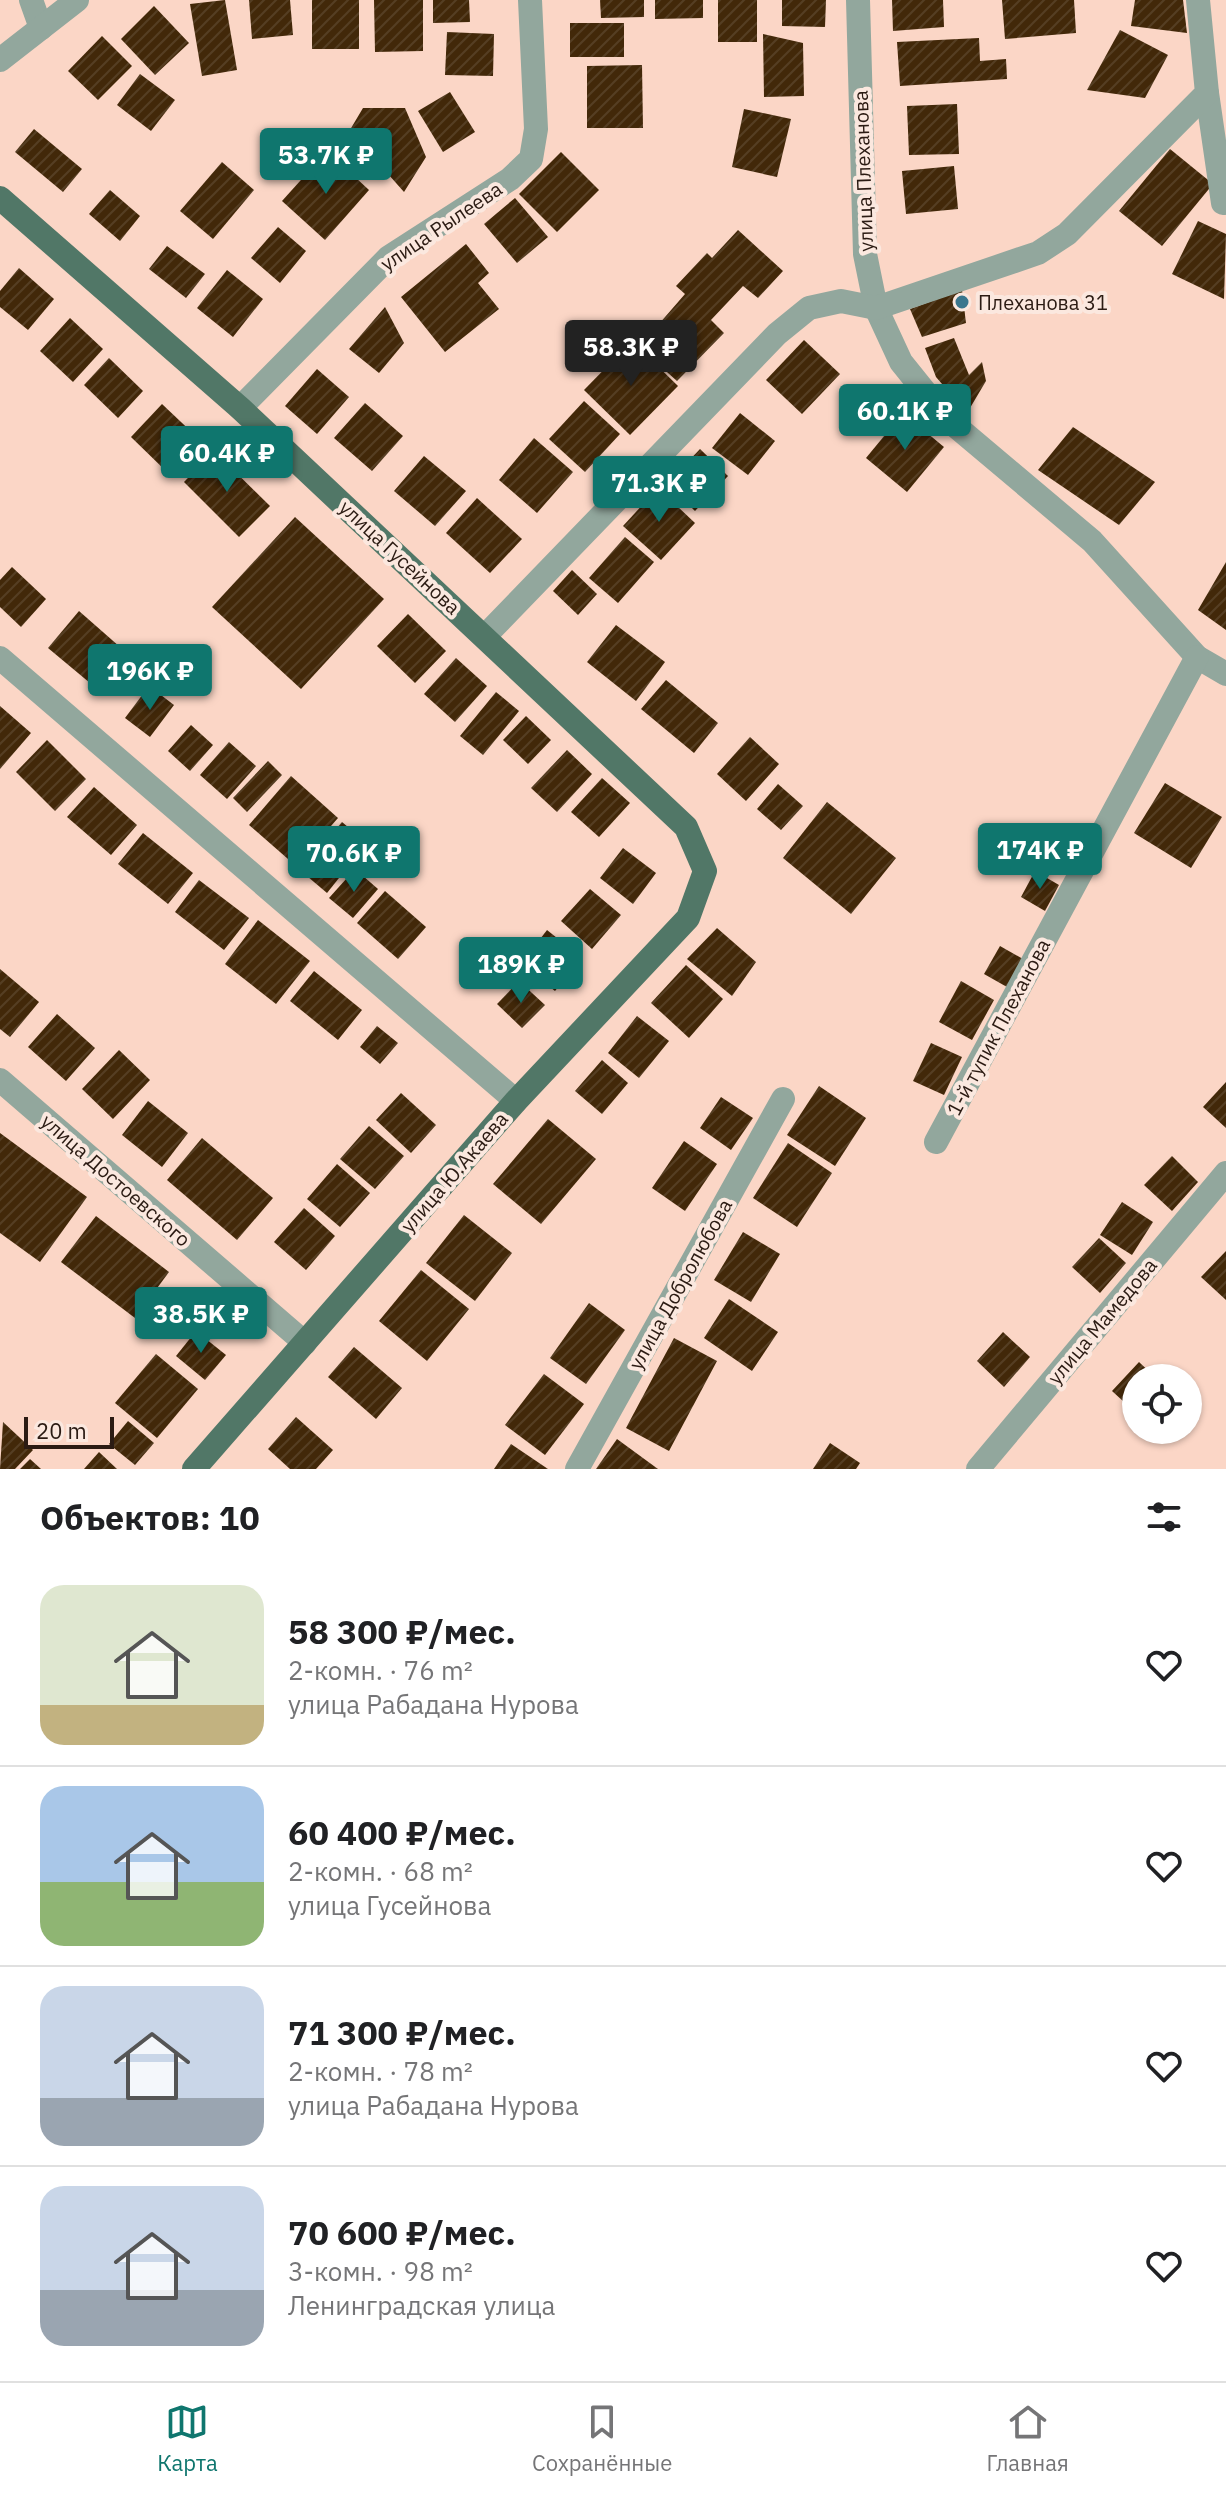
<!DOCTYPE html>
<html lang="ru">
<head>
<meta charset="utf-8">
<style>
	:root { --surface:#fff; --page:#f2f2f2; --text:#202124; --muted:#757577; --line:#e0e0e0; --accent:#0f766e }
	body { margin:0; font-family:"IBM Plex Sans",sans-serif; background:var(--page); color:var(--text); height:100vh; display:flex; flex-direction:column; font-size:30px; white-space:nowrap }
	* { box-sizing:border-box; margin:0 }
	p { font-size:26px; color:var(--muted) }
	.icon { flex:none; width:44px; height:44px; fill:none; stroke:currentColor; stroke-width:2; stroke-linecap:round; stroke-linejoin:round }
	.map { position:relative; height:1469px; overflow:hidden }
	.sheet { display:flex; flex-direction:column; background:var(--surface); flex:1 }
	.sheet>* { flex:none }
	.controls { position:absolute; left:1122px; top:1364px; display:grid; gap:16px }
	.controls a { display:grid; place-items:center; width:80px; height:80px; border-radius:50%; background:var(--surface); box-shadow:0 2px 6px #0004; font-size:40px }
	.scale { position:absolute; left:24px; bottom:20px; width:90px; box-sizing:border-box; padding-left:8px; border:4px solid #2b1b13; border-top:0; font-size:22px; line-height:28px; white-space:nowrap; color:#2b1b13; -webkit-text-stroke:6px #fbe8df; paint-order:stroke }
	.price { position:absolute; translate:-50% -68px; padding:0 18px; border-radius:8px; background:var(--accent); color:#fff; font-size:26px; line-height:52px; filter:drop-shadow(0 2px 4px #0008) }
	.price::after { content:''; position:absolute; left:50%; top:48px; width:24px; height:18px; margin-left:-12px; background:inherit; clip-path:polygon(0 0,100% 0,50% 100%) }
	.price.active { background:#222; color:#fff }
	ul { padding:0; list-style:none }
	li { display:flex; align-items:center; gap:24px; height:200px; padding:0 40px }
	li+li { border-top:2px solid var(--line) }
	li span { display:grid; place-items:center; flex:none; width:224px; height:160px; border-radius:24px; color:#555 }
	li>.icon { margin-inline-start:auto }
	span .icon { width:96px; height:96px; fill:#fffc; stroke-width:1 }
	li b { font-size:34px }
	h2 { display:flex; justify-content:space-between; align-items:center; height:96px; padding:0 40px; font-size:34px }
	.tabs { display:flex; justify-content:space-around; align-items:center; height:112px; border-top:2px solid var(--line); background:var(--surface); font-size:22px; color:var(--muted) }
	.tabs a { display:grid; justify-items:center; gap:4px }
	.tabs .active { color:var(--accent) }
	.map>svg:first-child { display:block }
</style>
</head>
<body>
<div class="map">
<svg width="1226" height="1469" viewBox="0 0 1226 1469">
	<defs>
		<pattern id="building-hatch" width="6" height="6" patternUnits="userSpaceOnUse" patternTransform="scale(2)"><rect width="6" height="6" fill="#422809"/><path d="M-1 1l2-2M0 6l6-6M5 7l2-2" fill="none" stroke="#553e23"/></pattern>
	</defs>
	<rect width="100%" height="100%" fill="#fbd6c6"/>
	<g fill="url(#building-hatch)">
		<polygon points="225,0 237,70 202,76 190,4"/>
		<polygon points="249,0 290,0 293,35 252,39"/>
		<rect x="312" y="0" width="47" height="49"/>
		<polygon points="374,0 423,0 423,51 375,52"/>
		<polygon points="433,0 469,0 470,22 433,23"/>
		<polygon points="600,0 644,0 644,17 601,18"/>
		<polygon points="655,0 703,0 703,18 655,19"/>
		<rect x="718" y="0" width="39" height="42"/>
		<polygon points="782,0 826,0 825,27 782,26"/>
		<polygon points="892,0 943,0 944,27 893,31"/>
		<polygon points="1002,0 1074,0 1076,33 1005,39"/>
		<polygon points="1135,0 1183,0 1187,33 1131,26"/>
		<polygon points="154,6 189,43 155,75 121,39"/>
		<rect x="570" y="23" width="54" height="34"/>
		<polygon points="1120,30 1168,55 1145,98 1087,90"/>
		<polygon points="447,32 494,34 493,76 445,75"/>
		<polygon points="763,34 803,43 804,96 764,97"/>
		<polygon points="102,36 132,66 98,100 68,71"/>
		<polygon points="979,38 980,61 1006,59 1007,79 900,86 897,42"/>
		<polygon points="642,65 643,128 587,128 587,66"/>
		<polygon points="140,74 175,100 151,131 117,105"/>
		<polygon points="450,92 475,132 443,152 418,111"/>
		<polygon points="957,104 959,154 909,155 907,106"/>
		<polygon points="363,108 405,108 426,157 404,192 365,148 341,145"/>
		<polygon points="744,109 791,119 777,177 732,167"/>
		<polygon points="34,129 82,169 63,192 15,152"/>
		<polygon points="1170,149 1213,184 1162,246 1119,211"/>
		<polygon points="327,151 369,190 325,240 282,201"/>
		<polygon points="561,152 599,190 557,232 519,194"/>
		<polygon points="222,162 254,190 213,239 180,211"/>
		<polygon points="954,166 958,209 906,214 902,171"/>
		<polygon points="110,190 140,216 120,241 89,214"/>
		<polygon points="515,198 548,237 517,263 484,224"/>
		<polygon points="1198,221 1226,234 1224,299 1172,274"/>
		<polygon points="278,227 306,251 280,283 251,258"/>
		<polygon points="738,230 783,271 758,298 743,286 711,320 724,333 677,381 639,347 685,294 676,286 707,253 712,258"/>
		<polygon points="466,244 489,273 478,283 499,309 445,352 401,297"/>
		<polygon points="167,246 205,274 186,298 149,269"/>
		<polygon points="19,268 54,299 28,330 0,307 0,291"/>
		<polygon points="227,270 263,299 233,337 197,308"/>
		<polygon points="962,290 966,323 922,337 910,309"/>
		<polygon points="385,307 404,343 379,373 349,349"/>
		<polygon points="70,318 103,349 73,382 40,351"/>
		<polygon points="954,338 969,375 982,362 986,381 967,413 936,377 925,348"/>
		<polygon points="804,340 840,374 802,414 766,380"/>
		<polygon points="632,341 678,386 630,435 584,390"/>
		<polygon points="109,358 143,391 118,418 84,385"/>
		<polygon points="317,369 349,397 317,434 285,406"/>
		<polygon points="584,401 620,434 585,472 549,439"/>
		<polygon points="365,403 403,436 372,471 334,438"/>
		<polygon points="162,404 200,440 168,473 131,437"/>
		<polygon points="740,413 775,441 748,475 712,448"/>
		<polygon points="903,413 944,447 907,492 866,458"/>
		<polygon points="1073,427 1155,482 1119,525 1038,470"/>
		<polygon points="534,438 573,472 537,513 499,480"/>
		<polygon points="700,449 728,476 695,511 667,484"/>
		<polygon points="214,451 270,506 239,537 184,482"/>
		<polygon points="424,456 466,491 435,526 394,491"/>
		<polygon points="658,488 695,523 661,560 623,526"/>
		<polygon points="477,498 522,539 490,573 446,533"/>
		<polygon points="295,517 384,599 301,689 212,607"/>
		<polygon points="625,537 654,562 618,603 589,578"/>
		<polygon points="1226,562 1226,630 1198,610"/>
		<polygon points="12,567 46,599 21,627 0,607 0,580"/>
		<polygon points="572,570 597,594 578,615 553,591"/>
		<polygon points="79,611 120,647 90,683 48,648"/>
		<polygon points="408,614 446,651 415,683 377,646"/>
		<polygon points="616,625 665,662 636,701 587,662"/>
		<polygon points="456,658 487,686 455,722 424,694"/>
		<polygon points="666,680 718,723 694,753 641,709"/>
		<polygon points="149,686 174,705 150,737 125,718"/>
		<polygon points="496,692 519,711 483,755 460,736"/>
		<polygon points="0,706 31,733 0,769"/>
		<polygon points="526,716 551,740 528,764 503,740"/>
		<polygon points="191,725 213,745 190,771 168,751"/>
		<polygon points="750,737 779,764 746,801 717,774"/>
		<polygon points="47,740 86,779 55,811 16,772"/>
		<polygon points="229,742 256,766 227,799 200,775"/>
		<polygon points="567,750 592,774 557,812 531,788"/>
		<polygon points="268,761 282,775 247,812 233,798"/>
		<polygon points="291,776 338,818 296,866 249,825"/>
		<polygon points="602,778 630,803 599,837 571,812"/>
		<polygon points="1165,783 1222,817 1191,868 1134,833"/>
		<polygon points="778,784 803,806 781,830 757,809"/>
		<polygon points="94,787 137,825 111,855 67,817"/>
		<polygon points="827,802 896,858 851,914 783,858"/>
		<polygon points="342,822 367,843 327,893 301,871"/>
		<polygon points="143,833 193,873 168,904 118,864"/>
		<polygon points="623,848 656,873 633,904 600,878"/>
		<polygon points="355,869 378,889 353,918 329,898"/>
		<polygon points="1035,871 1059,885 1045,911 1021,897"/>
		<polygon points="199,880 249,918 224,950 175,912"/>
		<polygon points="590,889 621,915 592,949 561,921"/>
		<polygon points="385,891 426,927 398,959 357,923"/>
		<polygon points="258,920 310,961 276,1004 225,964"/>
		<polygon points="717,928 756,962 732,996 687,959"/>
		<polygon points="547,930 582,958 555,991 521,964"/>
		<polygon points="1000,946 1023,959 1007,987 984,974"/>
		<polygon points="686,965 723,999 689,1038 651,1003"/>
		<polygon points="0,969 39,1002 10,1037 0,1029"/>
		<polygon points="314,971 362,1010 338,1040 290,1001"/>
		<polygon points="519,981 545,1005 522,1028 497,1004"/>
		<polygon points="961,981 994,1000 972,1040 939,1022"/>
		<polygon points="57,1014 95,1048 66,1081 28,1047"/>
		<polygon points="637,1016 669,1041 639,1078 608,1053"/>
		<polygon points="377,1026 398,1043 380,1064 360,1047"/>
		<polygon points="931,1043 962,1057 944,1095 913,1081"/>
		<polygon points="119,1050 150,1080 113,1119 82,1089"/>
		<polygon points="602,1060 628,1083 602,1114 575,1091"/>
		<polygon points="1226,1082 1226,1128 1203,1107"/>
		<polygon points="819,1086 866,1118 835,1166 787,1135"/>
		<polygon points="401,1093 436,1125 411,1153 376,1120"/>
		<polygon points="721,1097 753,1118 731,1150 700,1128"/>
		<polygon points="148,1101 188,1133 162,1167 122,1135"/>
		<polygon points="548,1119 596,1159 541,1224 493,1184"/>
		<polygon points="369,1126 404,1156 375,1189 340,1159"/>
		<polygon points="0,1133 87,1197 40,1262 0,1233"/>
		<polygon points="202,1138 273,1198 237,1240 167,1180"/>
		<polygon points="684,1141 717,1164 685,1211 652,1188"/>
		<polygon points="788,1143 832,1173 797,1227 753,1198"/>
		<polygon points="1172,1156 1198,1182 1172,1211 1144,1185"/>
		<polygon points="337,1164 370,1193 340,1227 307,1199"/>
		<polygon points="1122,1202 1153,1222 1132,1255 1100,1235"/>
		<polygon points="304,1208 335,1236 306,1270 274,1242"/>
		<polygon points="464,1215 512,1253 475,1301 426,1263"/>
		<polygon points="96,1216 169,1272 135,1318 61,1262"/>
		<polygon points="743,1232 780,1254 751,1302 714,1280"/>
		<polygon points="1099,1238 1126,1263 1100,1293 1072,1267"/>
		<polygon points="1226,1251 1226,1300 1201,1277"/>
		<polygon points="421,1270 469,1309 427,1361 379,1321"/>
		<polygon points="729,1299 778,1332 752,1371 704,1338"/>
		<polygon points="589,1303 625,1330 586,1384 550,1358"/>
		<polygon points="196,1331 226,1355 205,1380 176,1356"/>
		<polygon points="1003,1332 1030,1357 1004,1387 977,1361"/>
		<polygon points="674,1338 717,1361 669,1451 626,1428"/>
		<polygon points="354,1347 402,1388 376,1419 328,1377"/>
		<polygon points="156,1354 198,1389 157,1438 115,1403"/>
		<polygon points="1139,1362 1156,1378 1136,1378 1136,1413 1112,1391"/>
		<polygon points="544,1374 584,1404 545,1455 505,1425"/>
		<polygon points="296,1417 333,1450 316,1469 290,1469 268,1449"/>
		<polygon points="128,1421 154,1443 135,1465 109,1444"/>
		<polygon points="3,1422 33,1450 15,1469 0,1469"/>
		<polygon points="617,1439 658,1469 596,1469"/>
		<polygon points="830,1443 860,1463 856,1469 813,1469"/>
		<polygon points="511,1444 548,1469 494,1469"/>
		<polygon points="99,1452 117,1469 84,1469"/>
		<polygon points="30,1459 41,1469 20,1469"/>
	</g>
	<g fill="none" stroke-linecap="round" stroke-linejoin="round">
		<g stroke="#92a79d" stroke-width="24">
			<polyline points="31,0 41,28"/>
			<polyline points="858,0 865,254 876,308 901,362 946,418 1092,541 1197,657 1226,674"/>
			<polyline points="0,60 77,0"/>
			<polyline points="1207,93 1223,203"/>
			<polyline points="240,408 389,257 510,179 531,159 536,129 530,0"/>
			<polyline points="485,636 777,334 809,308 841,301 876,308 1038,253 1067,234 1207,93 1198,0"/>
			<polyline points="0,658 516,1101"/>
			<polyline points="0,1080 305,1343"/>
			<polyline points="936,1142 1197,657"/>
			<polyline points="577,1469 783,1099"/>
			<polyline points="978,1469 1226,1173"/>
		</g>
		<polyline stroke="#517767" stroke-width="24" points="0,198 240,408 686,827 705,871 688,918 516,1101 194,1469"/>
	</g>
	<circle fill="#3a768d" stroke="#fbe8df" stroke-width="3" cx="962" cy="302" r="8"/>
	<g text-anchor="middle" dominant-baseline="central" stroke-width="8" stroke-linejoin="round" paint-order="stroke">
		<g font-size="20" fill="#2b1b13" stroke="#fbe8df">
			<text transform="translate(863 171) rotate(-92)">улица Плеханова</text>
			<text transform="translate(441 226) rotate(-34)">улица Рылеева</text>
			<text transform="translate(400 557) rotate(43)">улица Гусейнова</text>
			<text transform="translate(998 1027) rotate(-62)">1-й тупик Плеханова</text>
			<text transform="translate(454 1172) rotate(-49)">улица Ю.Акаева</text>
			<text transform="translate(116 1180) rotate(41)">улица Достоевского</text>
			<text transform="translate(680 1284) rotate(-61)">улица Добролюбова</text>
			<text transform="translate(1102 1321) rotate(-50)">улица Мамедова</text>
		</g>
		<g font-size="20" fill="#2b1b13" stroke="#fbe8df" text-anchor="start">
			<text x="978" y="302">Плеханова 31</text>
		</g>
	</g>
</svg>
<div class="controls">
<a><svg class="icon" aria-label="locate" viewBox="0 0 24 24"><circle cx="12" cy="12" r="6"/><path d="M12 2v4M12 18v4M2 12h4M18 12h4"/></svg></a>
</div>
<div class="scale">20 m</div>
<b class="price" style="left:326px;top:196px">53.7K ₽</b>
<b class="price active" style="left:631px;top:388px">58.3K ₽</b>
<b class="price" style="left:905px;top:452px">60.1K ₽</b>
<b class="price" style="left:227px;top:494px">60.4K ₽</b>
<b class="price" style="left:659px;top:524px">71.3K ₽</b>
<b class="price" style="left:150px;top:712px">196K ₽</b>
<b class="price" style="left:1040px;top:891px">174K ₽</b>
<b class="price" style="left:354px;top:894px">70.6K ₽</b>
<b class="price" style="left:521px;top:1005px">189K ₽</b>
<b class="price" style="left:201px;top:1355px">38.5K ₽</b>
</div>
<section class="sheet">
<h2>Объектов: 10<svg class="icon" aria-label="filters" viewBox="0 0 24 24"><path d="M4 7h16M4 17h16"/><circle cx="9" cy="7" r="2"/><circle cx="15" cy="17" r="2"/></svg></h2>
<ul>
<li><span style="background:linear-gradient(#dfe7d0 75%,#c2b280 0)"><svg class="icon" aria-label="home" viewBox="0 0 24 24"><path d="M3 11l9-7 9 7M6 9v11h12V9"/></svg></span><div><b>58 300 ₽/мес.</b><p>2-комн. · 76 m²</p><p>улица Рабадана Нурова</p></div><svg class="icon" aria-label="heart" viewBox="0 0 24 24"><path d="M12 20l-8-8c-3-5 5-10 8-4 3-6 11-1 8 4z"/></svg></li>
<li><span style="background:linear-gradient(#a9c7e8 60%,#8fb573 0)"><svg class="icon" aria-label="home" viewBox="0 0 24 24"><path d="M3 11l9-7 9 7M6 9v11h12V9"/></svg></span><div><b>60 400 ₽/мес.</b><p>2-комн. · 68 m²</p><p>улица Гусейнова</p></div><svg class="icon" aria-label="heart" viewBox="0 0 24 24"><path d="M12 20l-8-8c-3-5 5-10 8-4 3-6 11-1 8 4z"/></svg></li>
<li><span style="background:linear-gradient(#c9d6e8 70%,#9aa5b1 0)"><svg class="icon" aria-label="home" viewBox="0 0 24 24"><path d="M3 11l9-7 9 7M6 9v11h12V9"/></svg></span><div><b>71 300 ₽/мес.</b><p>2-комн. · 78 m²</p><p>улица Рабадана Нурова</p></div><svg class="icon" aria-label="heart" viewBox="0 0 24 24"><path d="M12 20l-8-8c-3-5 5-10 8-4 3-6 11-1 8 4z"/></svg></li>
<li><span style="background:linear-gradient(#c9d6e8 65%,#9aa5b1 0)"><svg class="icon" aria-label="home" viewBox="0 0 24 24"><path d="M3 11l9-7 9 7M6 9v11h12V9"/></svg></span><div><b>70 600 ₽/мес.</b><p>3-комн. · 98 m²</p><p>Ленинградская улица</p></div><svg class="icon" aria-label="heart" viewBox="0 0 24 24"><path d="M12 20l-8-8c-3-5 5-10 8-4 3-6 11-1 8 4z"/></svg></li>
</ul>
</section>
<nav class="tabs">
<a class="active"><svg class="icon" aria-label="map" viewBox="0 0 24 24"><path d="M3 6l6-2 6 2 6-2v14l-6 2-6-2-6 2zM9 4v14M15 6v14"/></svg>Карта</a>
<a><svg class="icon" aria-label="saved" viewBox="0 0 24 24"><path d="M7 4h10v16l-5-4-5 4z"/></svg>Сохранённые</a>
<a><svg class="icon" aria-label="home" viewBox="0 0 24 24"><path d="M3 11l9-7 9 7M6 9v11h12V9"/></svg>Главная</a>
</nav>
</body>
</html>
